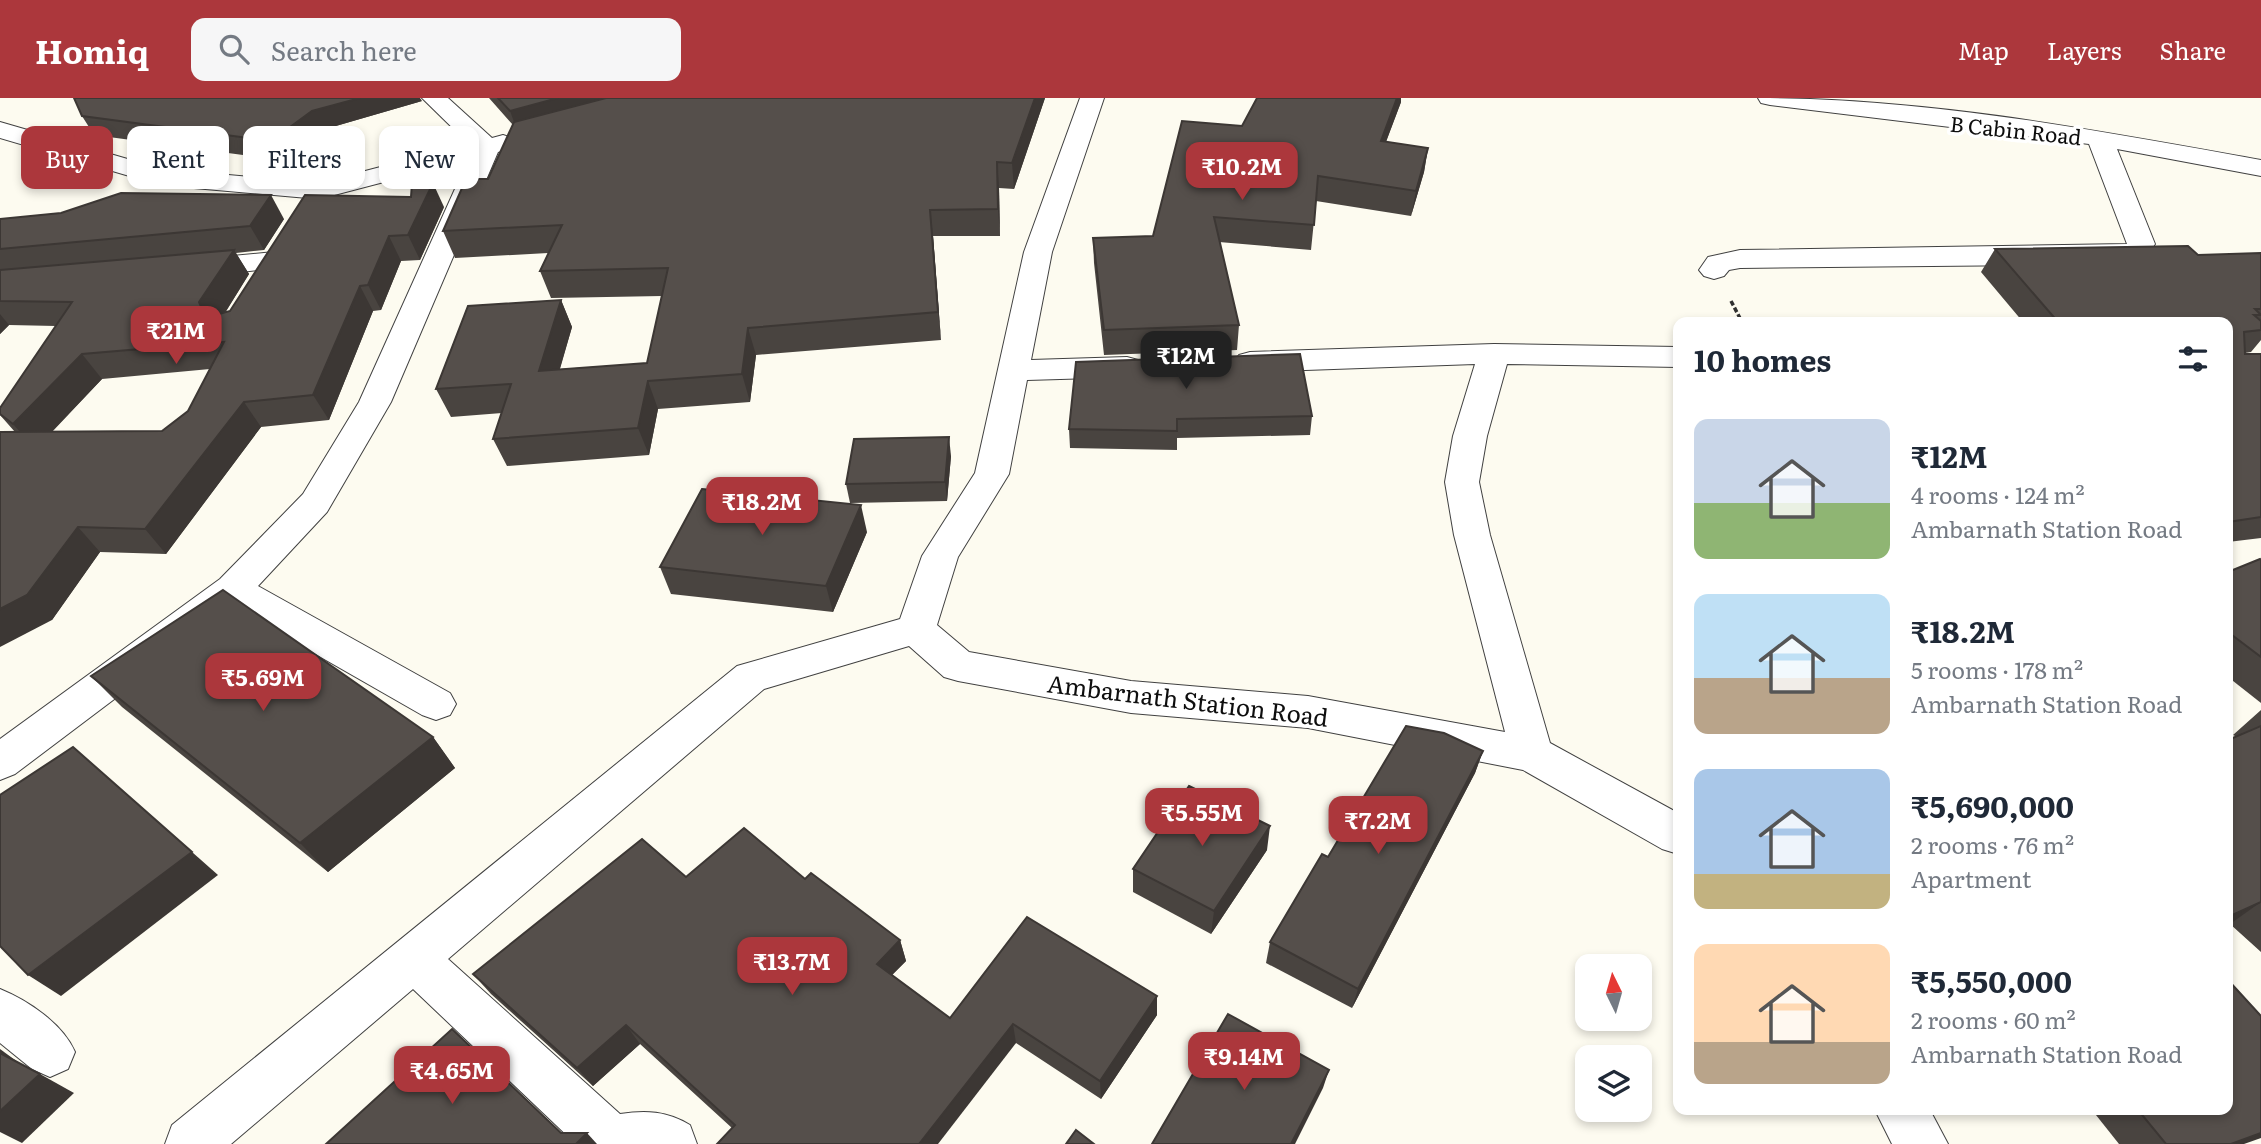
<!DOCTYPE html>
<html lang="en">
<head>
<meta charset="utf-8">
<style>
	:root { --surface:#fff; --page:#f6f6f7; --text:#1f2937; --muted:#747a83; --accent:#ac373c }
	body { margin:0; font-family:Literata,serif; background:var(--page); color:var(--text); height:100vh; display:flex; flex-direction:column; font-size:26px; white-space:nowrap }
	* { box-sizing:border-box; margin:0 }
	p { font-size:23px; color:var(--muted) }
	.icon { flex:none; width:38px; height:38px; fill:none; stroke:currentColor; stroke-width:2; stroke-linecap:round; stroke-linejoin:round }
	.map { position:relative; flex:1; overflow:hidden }
	.drawer { position:absolute; left:1673px; top:219px; width:560px; height:798px; display:flex; flex-direction:column; background:var(--surface); border-radius:14px; box-shadow:0 4px 10px #0003 }
	.drawer>* { flex:none }
	.banner { position:absolute; left:21px; top:28px; width:665px; height:63px; display:flex; gap:14px }
	.needle { width:46px; rotate:355deg }
	.fabs { position:absolute; left:1575px; top:856px; display:grid; gap:14px }
	.fabs a { display:grid; place-items:center; width:77px; height:77px; border-radius:14px; background:var(--surface); box-shadow:0 4px 10px #0003; font-size:35px }
	.price { position:absolute; translate:-50% -60px; padding:0 16px; border-radius:14px; background:var(--accent); color:#fff; font-size:23px; line-height:46px; filter:drop-shadow(0 2px 4px #0008) }
	.price::after { content:''; position:absolute; left:50%; top:42px; width:21px; height:16px; margin-left:-10px; background:inherit; clip-path:polygon(0 0,100% 0,50% 100%) }
	.price.on { background:#222; color:#fff }
	ul { padding:0; list-style:none }
	li { display:flex; align-items:center; gap:21px; height:175px; padding:0 21px }
	li span { display:grid; place-items:center; flex:none; width:196px; height:140px; border-radius:14px; color:#555 }
	li>.icon { margin-inline-start:auto }
	span .icon { width:84px; height:84px; fill:#fffc; stroke-width:1 }
	li b { font-size:30px }
	h2 { display:flex; justify-content:space-between; align-items:center; height:84px; padding:0 21px; font-size:30px }
	.tag { padding:0 24px; border-radius:14px; background:var(--surface); box-shadow:0 4px 10px #0003; font-size:24px; line-height:63px }
	.tag.on { background:var(--accent); color:#fff }
	header { display:flex; align-items:center; gap:42px; box-sizing:border-box; height:98px; padding:0 35px; background:var(--accent); color:#fff }
	header strong { font-size:33px }
	nav { display:flex; gap:38px; margin-inline-start:auto; font-size:24px }
	.search { width:490px; height:63px; background:var(--page); display:flex; align-items:center; gap:18px; box-sizing:border-box; padding:0 24px; border-radius:14px; color:var(--muted); font-size:26px }
	.map>svg:first-child { display:block }
</style>
</head>
<body>
<header>
<strong>Homiq</strong>
<div class="search"><svg class="icon" aria-label="search" viewBox="0 0 24 24"><circle cx="10" cy="10" r="6"/><path d="M15 15l6 6"/></svg>Search here</div>
<nav><a>Map</a><a>Layers</a><a>Share</a></nav>
</header>
<div class="map">
<svg width="2261" height="1046" viewBox="0 0 2261 1046">
	<rect width="100%" height="100%" fill="#fdfbf0"/>
	<g fill="none" stroke-linecap="round" stroke-linejoin="round">
		<defs>
			<g id="minor">
				<polygon points="422,0 448,0 492,40 503,37 512,40 516,45 512,50 498,54 391,304 327,414 258,488 450,595 456,606 450,617 436,622 422,617 235,510 15,676 0,682 0,641 220,481 303,396 359,304 468,62 319,101 160,87 0,40 0,24 162,71 319,85 469,46"/>
				<path d="M1080,0H1104L1052,154L1031,262L1127,259L1138,262L1143,269L1138,276L1127,279L1027,282L1009,376L958,459L937,527L969,554L1131,583L1308,598L1505,634L1454,437L1445,384L1453,338L1475,266L1250,274L1239,271L1234,264L1239,257L1250,254L1494,246L1678,249V269L1507,266L1487,338L1479,384L1490,437L1550,645L1678,715V756L1662,751L1523,672L1308,630L1131,615L958,583L944,579L909,548L764,591L448,861L620,1016C646,1012 667,1013 690,1027L697,1046H576L413,891L231,1046H165L172,1027L737,568L900,521L922,458L975,375L1024,154Z"/>
				<path d="M1758,0C1927,0 2095,32 2261,62V78L2117,51L2155,146L2147,158L2125,166L1740,170L1729,172L1724,178L1714,181L1704,178L1699,172L1708,159L1740,152L2127,146L2089,46L1770,7L1761,5Z"/>
				<polygon points="274,154 284,157 288,163 284,169 190,180 180,177 175,171 180,165 190,162"/>
				<path d="M0,891C29,903 63,926 75,954L68,971L50,979L32,971L0,945Z"/>
				<polygon points="1875,1012 1930,1012 1948,1046 1892,1046"/>
			</g>
		</defs>
		<use href="#minor" stroke="#414141" stroke-width="2"/>
		<polyline stroke="#303030" stroke-width="3.5" stroke-dasharray="5 2.5" stroke-linecap="butt" points="1731,203 1742,224"/>
		<use href="#minor" fill="#fff" fill-rule="evenodd"/>
	</g>
	<g fill="#494440" fill-rule="evenodd">
		<polygon points="489,0 1045,0 1014,91 999,90 1000,138 933,138 941,242 756,257 750,304 658,311 649,357 507,368 493,341 502,315 451,319 436,291 561,202 572,229 560,271 647,265 662,198 551,200 540,173 548,155 455,160 443,133 488,81 513,27"/>
		<polygon points="422,3 322,32 281,62 94,37 82,18"/>
		<polygon points="1401,4 1386,44 1428,50 1424,74 1411,118 1316,103 1311,152 1219,144 1239,227 1237,252 1104,257 1094,165 1093,140 1153,138 1242,28"/>
		<path d="M444,109L420,162L401,163L381,212L373,213L329,322L261,329L166,456L100,454L52,522L15,334L0,317V310L56,228L9,227L0,236V121H284L264,152L236,155L249,176L225,215L230,213ZM210,271L188,313L162,333L52,334L102,281Z"/>
		<polygon points="1995,151 2198,157 2261,155 2261,242 2251,254 2245,255 2261,256 2261,440 2228,444 2228,224 2023,224 1981,174"/>
		<polygon points="1076,264 1312,318 1310,337 1177,340 1177,352 1070,350 1069,331"/>
		<polygon points="951,358 947,403 850,405 846,386"/>
		<polygon points="867,434 833,514 671,496 660,469"/>
		<polygon points="2261,462 2261,605 2228,579 2228,474"/>
		<polygon points="91,578 433,639 455,670 328,774 122,609"/>
		<polygon points="2261,612 2261,854 2230,826 2235,638 2233,637"/>
		<polygon points="1483,653 1475,675 1352,910 1266,865 1270,844 1328,759"/>
		<polygon points="1267,752 1211,836 1133,794 1133,771"/>
		<polygon points="686,779 805,781 900,842 906,863 892,877 950,920 1157,898 1157,917 1101,1001 1016,945 732,1030 640,946 593,988 491,896 473,876"/>
		<polygon points="2092,1012 2228,1012 2244,1046 2119,1046"/>
	</g>
	<g fill="#3c3734">
		<polygon points="360,0 420,0 422,3 322,32 281,62 271,43 312,13"/>
		<polygon points="558,0 626,0 517,32 510,13"/>
		<polygon points="1035,0 1045,0 1014,91 1012,65"/>
		<polygon points="1397,0 1401,0 1401,4 1377,67 1381,43"/>
		<polygon points="1428,50 1424,74 1411,118 1416,93"/>
		<polygon points="997,64 999,90 1000,138 998,111"/>
		<polygon points="433,85 444,109 420,162 408,137"/>
		<polygon points="271,97 284,121 264,152 250,128"/>
		<polygon points="930,112 933,138 941,242 938,214"/>
		<polygon points="389,138 401,163 381,212 368,187"/>
		<polygon points="234,152 249,176 216,229 203,213 199,204"/>
		<polygon points="360,188 373,213 329,322 313,297"/>
		<polygon points="561,202 572,229 551,300 539,273"/>
		<polygon points="0,216 9,227 0,236"/>
		<polygon points="748,230 756,257 750,304 742,276"/>
		<polygon points="82,256 102,281 35,351 13,326"/>
		<polygon points="648,283 658,311 649,357 638,330"/>
		<polygon points="244,304 261,329 166,456 145,431"/>
		<polygon points="949,339 951,358 947,403 945,384"/>
		<polygon points="861,407 867,434 833,514 826,488"/>
		<polygon points="78,429 100,454 52,522 0,549 0,511"/>
		<polygon points="433,639 455,670 328,774 300,745"/>
		<polygon points="1483,653 1475,675 1352,910 1358,891"/>
		<polygon points="1270,728 1267,752 1211,836 1214,813"/>
		<polygon points="192,754 218,777 61,898 28,877"/>
		<polygon points="2261,804 2230,826 2228,827 2228,819"/>
		<polygon points="900,842 906,863 883,886 877,866"/>
		<polygon points="1157,898 1157,917 1101,1001 1100,983"/>
		<polygon points="1013,926 1016,945 938,1046 919,1046"/>
		<polygon points="626,927 640,946 593,988 577,970"/>
		<polygon points="0,951 30,973 0,955"/>
		<polygon points="1329,972 1323,990 1295,1046 1291,1046"/>
		<polygon points="40,976 74,995 22,1045 0,1034 0,1013"/>
		<polygon points="587,1035 597,1046 576,1046"/>
		<polygon points="2261,1035 2261,1040 2244,1046 2231,1046"/>
	</g>
	<g fill="#554f4b" stroke="#3c3734" stroke-width="2">
		<polygon points="74,0 360,0 312,13 271,43 82,18"/>
		<polygon points="498,0 558,0 510,13"/>
		<polygon points="606,0 1035,0 1012,65 997,64 998,111 930,112 938,214 748,230 742,276 648,283 638,330 493,341 511,286 436,291 468,208 561,202 539,273 647,265 668,170 540,173 562,127 443,133 466,81 488,81 514,24"/>
		<polygon points="1257,0 1397,0 1381,43 1428,50 1416,93 1318,78 1314,127 1214,119 1239,227 1104,232 1093,140 1153,138 1182,23 1242,28"/>
		<polygon points="412,85 433,85 408,137 389,138 368,187 360,188 313,297 244,304 145,431 78,429 27,497 0,511 0,334 162,333 188,313 224,244 82,256 13,326 0,316 0,310 72,204 0,203 0,172 234,152 199,204 203,213 216,217 230,213 305,97 411,99"/>
		<polygon points="121,95 271,97 250,128 0,151 0,121 61,115"/>
		<polygon points="2188,148 2198,157 2261,155 2261,211 2255,211 2261,217 2254,217 2261,223 2261,232 2244,234 2245,256 2261,256 2261,419 2228,424 2228,224 2058,224 1995,151"/>
		<polygon points="1300,256 1312,318 1177,321 1177,333 1069,331 1076,264"/>
		<polygon points="949,339 945,384 846,386 854,341"/>
		<polygon points="702,391 861,407 826,488 660,469"/>
		<polygon points="2260,461 2261,462 2261,559 2228,534 2228,474"/>
		<polygon points="223,492 433,639 300,745 91,578"/>
		<polygon points="1406,628 1444,635 1483,653 1358,891 1270,844 1322,756 1328,759"/>
		<polygon points="2261,628 2261,804 2228,819 2228,642"/>
		<polygon points="73,649 192,754 28,877 0,848 0,697"/>
		<polygon points="1189,688 1270,728 1214,813 1133,771"/>
		<polygon points="744,730 805,781 811,775 900,842 877,866 950,920 1027,819 1157,898 1100,983 1013,926 919,1046 717,1046 735,1027 626,927 577,970 473,876 642,741 686,779"/>
		<polygon points="2228,882 2261,918 2261,1035 2231,1046 2166,1046 2138,1012 2228,1012"/>
		<polygon points="1228,916 1329,972 1291,1046 1152,1046"/>
		<polygon points="452,931 561,1035 587,1035 576,1046 326,1046"/>
		<polygon points="0,955 40,976 0,1013"/>
		<polygon points="1076,1032 1094,1046 1066,1046"/>
	</g>
	<g text-anchor="middle" dominant-baseline="central" stroke-width="7" stroke-linejoin="round" paint-order="stroke">
		<g font-size="21" fill="#0e0e0e" stroke="#fff">
			<text transform="translate(2016 31) rotate(6)">B Cabin Road</text>
		</g>
		<g font-size="24" fill="#0e0e0e" stroke="#fff">
			<text transform="translate(1188 601) rotate(7)">Ambarnath Station Road</text>
		</g>
	</g>
</svg>
<div class="fabs">
<a><svg class="needle" viewBox="-14 -14 28 28"><path d="M0-13l5 13h-10z" fill="#e53935"/><path d="M0 13l5-13h-10z" fill="#747a83"/></svg></a>
<a><svg class="icon" aria-label="layers" viewBox="0 0 24 24"><path d="M12 4l9 5-9 5-9-5zM3 14l9 5 9-5"/></svg></a>
</div>
<b class="price" style="left:1242px;top:104px">₹10.2M</b>
<b class="price" style="left:176px;top:268px">₹21M</b>
<b class="price on" style="left:1186px;top:293px">₹12M</b>
<b class="price" style="left:762px;top:439px">₹18.2M</b>
<b class="price" style="left:263px;top:615px">₹5.69M</b>
<b class="price" style="left:1202px;top:750px">₹5.55M</b>
<b class="price" style="left:1378px;top:758px">₹7.2M</b>
<b class="price" style="left:792px;top:899px">₹13.7M</b>
<b class="price" style="left:1244px;top:994px">₹9.14M</b>
<b class="price" style="left:452px;top:1008px">₹4.65M</b>
<div class="banner">
<a class="tag on">Buy</a>
<a class="tag">Rent</a>
<a class="tag">Filters</a>
<a class="tag">New</a>
</div>
<section class="drawer">
<h2>10 homes<svg class="icon" aria-label="filters" viewBox="0 0 24 24"><path d="M4 7h16M4 17h16"/><circle cx="9" cy="7" r="2"/><circle cx="15" cy="17" r="2"/></svg></h2>
<ul>
<li><span style="background:linear-gradient(#c9d6e8 60%,#8fb573 0)"><svg class="icon" aria-label="home" viewBox="0 0 24 24"><path d="M3 11l9-7 9 7M6 9v11h12V9"/></svg></span><div><b>₹12M</b><p>4 rooms · 124 m²</p><p>Ambarnath Station Road</p></div></li>
<li><span style="background:linear-gradient(#bfe0f5 60%,#b9a48a 0)"><svg class="icon" aria-label="home" viewBox="0 0 24 24"><path d="M3 11l9-7 9 7M6 9v11h12V9"/></svg></span><div><b>₹18.2M</b><p>5 rooms · 178 m²</p><p>Ambarnath Station Road</p></div></li>
<li><span style="background:linear-gradient(#a9c7e8 75%,#c2b280 0)"><svg class="icon" aria-label="home" viewBox="0 0 24 24"><path d="M3 11l9-7 9 7M6 9v11h12V9"/></svg></span><div><b>₹5,690,000</b><p>2 rooms · 76 m²</p><p>Apartment</p></div></li>
<li><span style="background:linear-gradient(#ffd9b3 70%,#b9a48a 0)"><svg class="icon" aria-label="home" viewBox="0 0 24 24"><path d="M3 11l9-7 9 7M6 9v11h12V9"/></svg></span><div><b>₹5,550,000</b><p>2 rooms · 60 m²</p><p>Ambarnath Station Road</p></div></li>
</ul>
</section>
</div>
</body>
</html>
